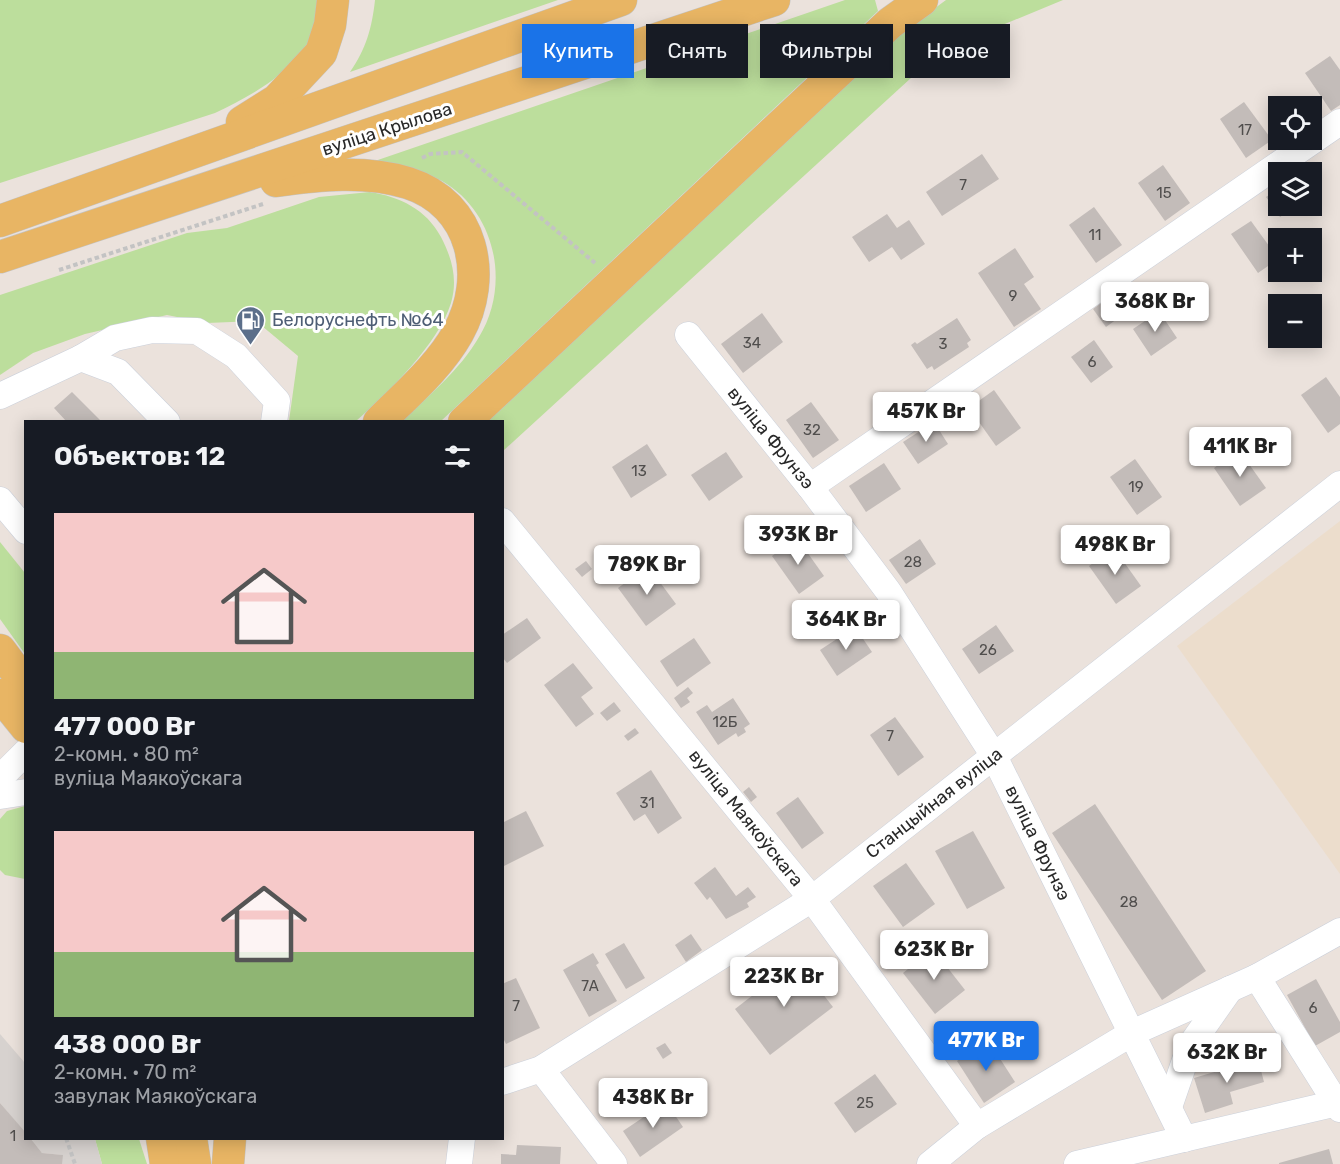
<!DOCTYPE html>
<html lang="ru">
<head>
<meta charset="utf-8">
<style>
	:root { --surface:#171b24; --page:#242831; --text:#f1f3f6; --muted:#9ea1a6; --accent:#1a73e8 }
	body { margin:0; font-family:Rubik,sans-serif; background:var(--page); color:var(--text); height:100vh; display:flex; flex-direction:column; font-size:22px; white-space:nowrap }
	* { box-sizing:border-box; margin:0 }
	p { font-size:20px; color:var(--muted) }
	.icon { flex:none; width:33px; height:33px; fill:none; stroke:currentColor; stroke-width:2; stroke-linecap:round; stroke-linejoin:round }
	.map { position:relative; flex:1; overflow:hidden }
	.panel { position:absolute; left:24px; top:420px; width:480px; height:720px; display:flex; flex-direction:column; background:var(--surface); border-radius:0px; box-shadow:0 3px 15px #0003 }
	.panel>* { flex:none }
	.hud { position:absolute; left:522px; top:24px; width:570px; height:54px; display:flex; gap:12px }
	.tools { position:absolute; left:1268px; top:96px; display:grid; gap:12px }
	.tools a { display:grid; place-items:center; width:54px; height:54px; border-radius:0px; background:var(--surface); box-shadow:0 3px 15px #0003; font-size:30px }
	.price { position:absolute; translate:-50% -51px; padding:0 14px; border-radius:6px; background:#fff; color:#222; font-size:20px; line-height:39px; filter:drop-shadow(0 2px 3px #0008) }
	.price::after { content:''; position:absolute; left:50%; top:36px; width:18px; height:14px; margin-left:-9px; background:inherit; clip-path:polygon(0 0,100% 0,50% 100%) }
	.price.selected { background:var(--accent); color:#fff }
	ul { padding:0; list-style:none }
	li { display:grid; align-content:center; gap:12px; height:318px; padding:0 30px }
	li span { display:grid; place-items:center; height:186px; border-radius:0px; color:#555 }
	li>.icon { margin-inline-start:auto }
	span .icon { width:108px; height:108px; fill:#fffc; stroke-width:1 }
	li b { font-size:26px }
	h2 { display:flex; justify-content:space-between; align-items:center; height:72px; padding:0 30px; font-size:26px }
	.pill { padding:0 21px; border-radius:0px; background:var(--surface); box-shadow:0 3px 15px #0003; font-size:21px; line-height:54px }
	.pill.selected { background:var(--accent); color:#fff }
	.map>svg:first-child { display:block }
</style>
</head>
<body>
<div class="map">
<svg width="1340" height="1164" viewBox="0 0 1340 1164">
	<rect width="100%" height="100%" fill="#ebe2dc"/>
	<polygon fill="#ecddcc" points="1340,521 1340,874 1177,646"/>
	<g fill="#bcde9c">
		<path d="M0,0H321C319,10 318,22 314,32C297,71 251,96 215,113L0,183Z"/>
		<path d="M375,0H558L350,72C366,49 372,28 375,0Z"/>
		<path d="M845,0H875L878,11L441,421H402C429,395 460,370 479,337C511,285 496,212 442,181C420,169 397,166 372,162Z"/>
		<polygon points="946,0 1063,0 971,38 923,67 503,451 502,422 483,422 900,34"/>
		<path d="M370,192C400,197 426,209 441,237C452,258 458,280 451,303C439,343 387,394 356,421H289L298,356L256,321L207,323L167,315L85,334L33,353L0,375V295L187,233L227,228L319,197Z"/>
		<polygon points="0,542 25,573 25,654 0,619"/>
		<polygon points="25,806 26,806 25,879 5,875 0,870 0,819 7,811"/>
		<polygon points="95,1139 139,1139 147,1164 102,1164"/>
	</g>
	<g fill="#d7d2cf">
		<polygon points="0,1034 25,1063 25,1133 0,1103"/>
		<polygon points="30,1139 95,1139 102,1164 62,1164 62,1155 42,1153"/>
	</g>
	<g fill="#c3bcb9">
		<polygon points="1330,56 1340,70 1340,105 1331,111 1305,73"/>
		<polygon points="1244,102 1272,140 1246,158 1220,119"/>
		<polygon points="982,154 999,179 942,216 926,192"/>
		<polygon points="1163,165 1190,203 1165,221 1138,183"/>
		<polygon points="1278,189 1278,206 1290,206 1292,209 1280,217 1266,197"/>
		<polygon points="1094,207 1122,245 1096,263 1069,225"/>
		<polygon points="887,214 897,228 909,220 925,244 901,260 892,247 869,262 852,237"/>
		<polygon points="1251,221 1272,250 1278,246 1278,259 1258,273 1231,234"/>
		<polygon points="1015,248 1034,277 1024,284 1041,309 1014,327 978,273"/>
		<polygon points="1104,301 1117,319 1106,327 1093,309"/>
		<polygon points="1164,308 1168,314 1163,317 1177,338 1151,356 1133,329"/>
		<polygon points="762,313 783,342 743,373 721,344"/>
		<polygon points="957,318 971,340 967,343 969,347 934,370 932,366 927,369 911,345 915,342 917,344"/>
		<polygon points="1094,340 1113,367 1091,383 1071,357"/>
		<polygon points="1326,377 1340,397 1340,424 1328,433 1301,395"/>
		<polygon points="994,390 1021,428 996,446 969,408"/>
		<polygon points="72,392 102,422 67,422 54,408"/>
		<polygon points="898,393 906,405 898,410 890,398"/>
		<polygon points="811,402 839,440 813,458 786,420"/>
		<polygon points="934,422 948,444 918,464 903,442"/>
		<polygon points="647,444 667,475 631,498 612,467"/>
		<polygon points="1239,450 1266,488 1240,506 1214,468"/>
		<polygon points="726,452 743,477 709,501 691,475"/>
		<polygon points="1135,459 1162,497 1137,515 1110,477"/>
		<polygon points="884,463 901,489 866,512 849,486"/>
		<polygon points="797,538 824,576 799,594 772,556"/>
		<polygon points="920,539 936,564 906,584 889,560"/>
		<polygon points="1114,548 1141,586 1116,604 1089,566"/>
		<polygon points="586,561 592,569 582,577 575,569"/>
		<polygon points="648,566 676,604 646,626 618,588"/>
		<polygon points="527,618 541,638 507,663 502,657 502,635"/>
		<polygon points="996,625 1014,651 979,674 962,649"/>
		<polygon points="855,627 872,652 837,676 820,650"/>
		<polygon points="694,638 711,663 677,687 660,661"/>
		<polygon points="573,663 593,688 581,697 594,714 576,727 544,685"/>
		<polygon points="688,687 693,693 687,698 690,702 681,708 674,698"/>
		<polygon points="733,698 750,724 744,728 746,732 738,737 736,733 718,745 696,712 707,705 712,712"/>
		<polygon points="614,702 621,711 607,721 600,713"/>
		<polygon points="895,717 924,757 898,776 870,735"/>
		<polygon points="635,728 639,733 628,741 624,736"/>
		<polygon points="651,770 682,818 658,834 645,814 634,821 616,793"/>
		<polygon points="749,787 757,797 751,802 743,792"/>
		<polygon points="798,797 824,833 802,849 776,813"/>
		<polygon points="1095,804 1206,971 1162,1000 1052,833"/>
		<polygon points="526,811 544,846 502,867 502,823"/>
		<polygon points="973,831 1005,888 967,909 935,851"/>
		<polygon points="906,863 935,904 903,927 873,886"/>
		<polygon points="715,867 736,896 748,887 756,897 747,903 749,907 726,919 710,897 707,900 694,883"/>
		<polygon points="691,934 702,950 686,962 675,945"/>
		<polygon points="624,943 645,978 626,989 605,954"/>
		<polygon points="933,949 965,990 935,1014 903,973"/>
		<polygon points="593,953 599,963 596,965 617,1001 589,1017 563,970"/>
		<polygon points="797,961 833,1007 770,1055 735,1009"/>
		<polygon points="516,978 540,1028 506,1044 502,1036 502,984"/>
		<polygon points="1316,979 1340,1022 1340,1032 1315,1046 1287,995"/>
		<polygon points="988,1040 1015,1082 984,1103 957,1061"/>
		<polygon points="665,1043 672,1053 663,1059 656,1048"/>
		<polygon points="1258,1059 1264,1082 1230,1092 1233,1104 1205,1113 1194,1078"/>
		<polygon points="875,1074 897,1104 855,1133 834,1103"/>
		<polygon points="666,1102 683,1127 640,1157 623,1131"/>
		<polygon points="0,1103 26,1133 26,1138 30,1138 42,1153 63,1155 62,1164 0,1164"/>
		<polygon points="517,1145 561,1147 560,1164 501,1164 501,1154 516,1155"/>
		<polygon points="1329,1149 1333,1164 1279,1164 1279,1163"/>
	</g>
	<g fill="none" stroke-linecap="round" stroke-linejoin="round">
		<defs>
			<g id="minor">
				<polyline points="688,335 810,487 888,591 994,756 1184,1139"/>
				<polyline points="81,358 115,338 152,330 197,331 236,356 277,401 274,422"/>
				<polyline points="0,396 81,358 118,372 167,422"/>
				<polyline points="810,487 1340,122"/>
				<polyline points="0,500 26,531"/>
				<polyline points="502,521 812,899 977,1126"/>
				<polyline points="0,778 26,752"/>
				<polyline points="0,796 26,792"/>
				<polyline points="1257,977 1340,1109"/>
				<polyline points="541,1069 614,1164"/>
				<polyline points="502,1082 541,1069 812,899 1340,484"/>
				<polyline points="1169,1107 1190,1046 1230,989"/>
				<polyline points="459,1164 462,1138"/>
				<polyline points="930,1164 977,1126 1132,1033 1257,977 1340,931"/>
				<polyline points="1077,1164 1337,1103"/>
			</g>
			<g id="major">
				<polyline points="242,122 277,100 321,53 330,25 333,0"/>
				<path d="M276,181C319,175 365,170 408,183C474,204 489,277 458,333C439,367 407,394 379,422"/>
				<polyline points="0,221 621,0"/>
				<polyline points="0,257 774,0"/>
				<polyline points="464,422 890,23 922,0"/>
				<polyline points="0,650 26,685"/>
				<polyline points="0,695 26,727"/>
				<polyline points="162,1138 166,1164"/>
				<polyline points="191,1138 195,1164"/>
				<polyline points="228,1164 230,1138"/>
			</g>
		</defs>
		<use href="#minor" stroke="#cbd0da" stroke-width="27"/>
		<use href="#major" stroke="#c3c3c3" stroke-width="33"/>
		<g stroke="#c3c3c3" stroke-width="4" stroke-dasharray="4.5 3" stroke-linecap="butt">
			<polyline points="422,158 430,154 462,152 595,263"/>
			<polyline points="59,270 263,204"/>
			<polyline points="66,1138 75,1164"/>
		</g>
		<use href="#minor" stroke="#fff" stroke-width="26"/>
		<use href="#major" stroke="#e8b564" stroke-width="32"/>
	</g>
	<defs>
		<symbol id="fuel-pin" viewBox="-11 -11 22 30"><path d="M0 17L-7.5 6A9.5 9.5 0 1 1 7.5 6Z" fill="#5c6f8a" stroke="#fff"/><path d="M-5.5-6h7V0h2V4h1.3V-2.5L3-4.5l.8-.8L6-3V5H2.5V1h-1V6h-7ZM-4.2-4.7v3.2H.2V-4.7Z" fill="#fff"/></symbol>
	</defs>
	<g fill-rule="evenodd">
		<use href="#fuel-pin" x="234" y="304" width="33" height="45"/>
	</g>
	<g text-anchor="middle" dominant-baseline="central" stroke-width="6" stroke-linejoin="round" paint-order="stroke">
		<g font-size="15" fill="#504e4d">
			<text x="1245" y="130">17</text>
			<text x="963" y="185">7</text>
			<text x="1164" y="193">15</text>
			<text x="1095" y="235">11</text>
			<text x="1013" y="296">9</text>
			<text x="752" y="343">34</text>
			<text x="943" y="344">3</text>
			<text x="1092" y="362">6</text>
			<text x="812" y="430">32</text>
			<text x="639" y="471">13</text>
			<text x="1136" y="487">19</text>
			<text x="913" y="562">28</text>
			<text x="988" y="650">26</text>
			<text x="725" y="722">12Б</text>
			<text x="890" y="736">7</text>
			<text x="647" y="803">31</text>
			<text x="1129" y="902">28</text>
			<text x="590" y="986">7А</text>
			<text x="516" y="1006">7</text>
			<text x="1313" y="1008">6</text>
			<text x="865" y="1103">25</text>
			<text x="13" y="1136">1</text>
		</g>
		<g font-size="18" fill="#292929" stroke="#fff">
			<text transform="translate(387 129) rotate(-18)">вуліца Крылова</text>
			<text transform="translate(771 438) rotate(51)">вуліца Фрунзэ</text>
			<text transform="translate(934 803) rotate(-38)">Станцыйная вуліца</text>
			<text transform="translate(746 818) rotate(51)">вуліца Маякоўскага</text>
			<text transform="translate(1038 843) rotate(64)">вуліца Фрунзэ</text>
		</g>
		<g font-size="18" fill="#4e5e75" stroke="#fff" text-anchor="start">
			<text x="272" y="320">Белоруснефть №64</text>
		</g>
	</g>
</svg>
<div class="tools">
<a><svg class="icon" aria-label="locate" viewBox="0 0 24 24"><circle cx="12" cy="12" r="6"/><path d="M12 2v4M12 18v4M2 12h4M18 12h4"/></svg></a>
<a><svg class="icon" aria-label="layers" viewBox="0 0 24 24"><path d="M12 4l9 5-9 5-9-5zM3 14l9 5 9-5"/></svg></a>
<a>+</a>
<a>−</a>
</div>
<b class="price" style="left:1155px;top:333px">368K Br</b>
<b class="price" style="left:926px;top:443px">457K Br</b>
<b class="price" style="left:1240px;top:478px">411K Br</b>
<b class="price" style="left:798px;top:566px">393K Br</b>
<b class="price" style="left:1115px;top:576px">498K Br</b>
<b class="price" style="left:647px;top:596px">789K Br</b>
<b class="price" style="left:846px;top:651px">364K Br</b>
<b class="price" style="left:934px;top:981px">623K Br</b>
<b class="price" style="left:784px;top:1008px">223K Br</b>
<b class="price selected" style="left:986px;top:1072px">477K Br</b>
<b class="price" style="left:1227px;top:1084px">632K Br</b>
<b class="price" style="left:653px;top:1129px">438K Br</b>
<div class="hud">
<a class="pill selected">Купить</a>
<a class="pill">Снять</a>
<a class="pill">Фильтры</a>
<a class="pill">Новое</a>
</div>
<section class="panel">
<h2>Объектов: 12<svg class="icon" aria-label="filters" viewBox="0 0 24 24"><path d="M4 7h16M4 17h16"/><circle cx="9" cy="7" r="2"/><circle cx="15" cy="17" r="2"/></svg></h2>
<ul>
<li><span style="background:linear-gradient(#f6c9c9 75%,#8fb573 0)"><svg class="icon" aria-label="home" viewBox="0 0 24 24"><path d="M3 11l9-7 9 7M6 9v11h12V9"/></svg></span><div><b>477 000 Br</b><p>2-комн. · 80 m²</p><p>вуліца Маякоўскага</p></div></li>
<li><span style="background:linear-gradient(#f6c9c9 65%,#8fb573 0)"><svg class="icon" aria-label="home" viewBox="0 0 24 24"><path d="M3 11l9-7 9 7M6 9v11h12V9"/></svg></span><div><b>438 000 Br</b><p>2-комн. · 70 m²</p><p>завулак Маякоўскага</p></div></li>
</ul>
</section>
</div>
</body>
</html>
